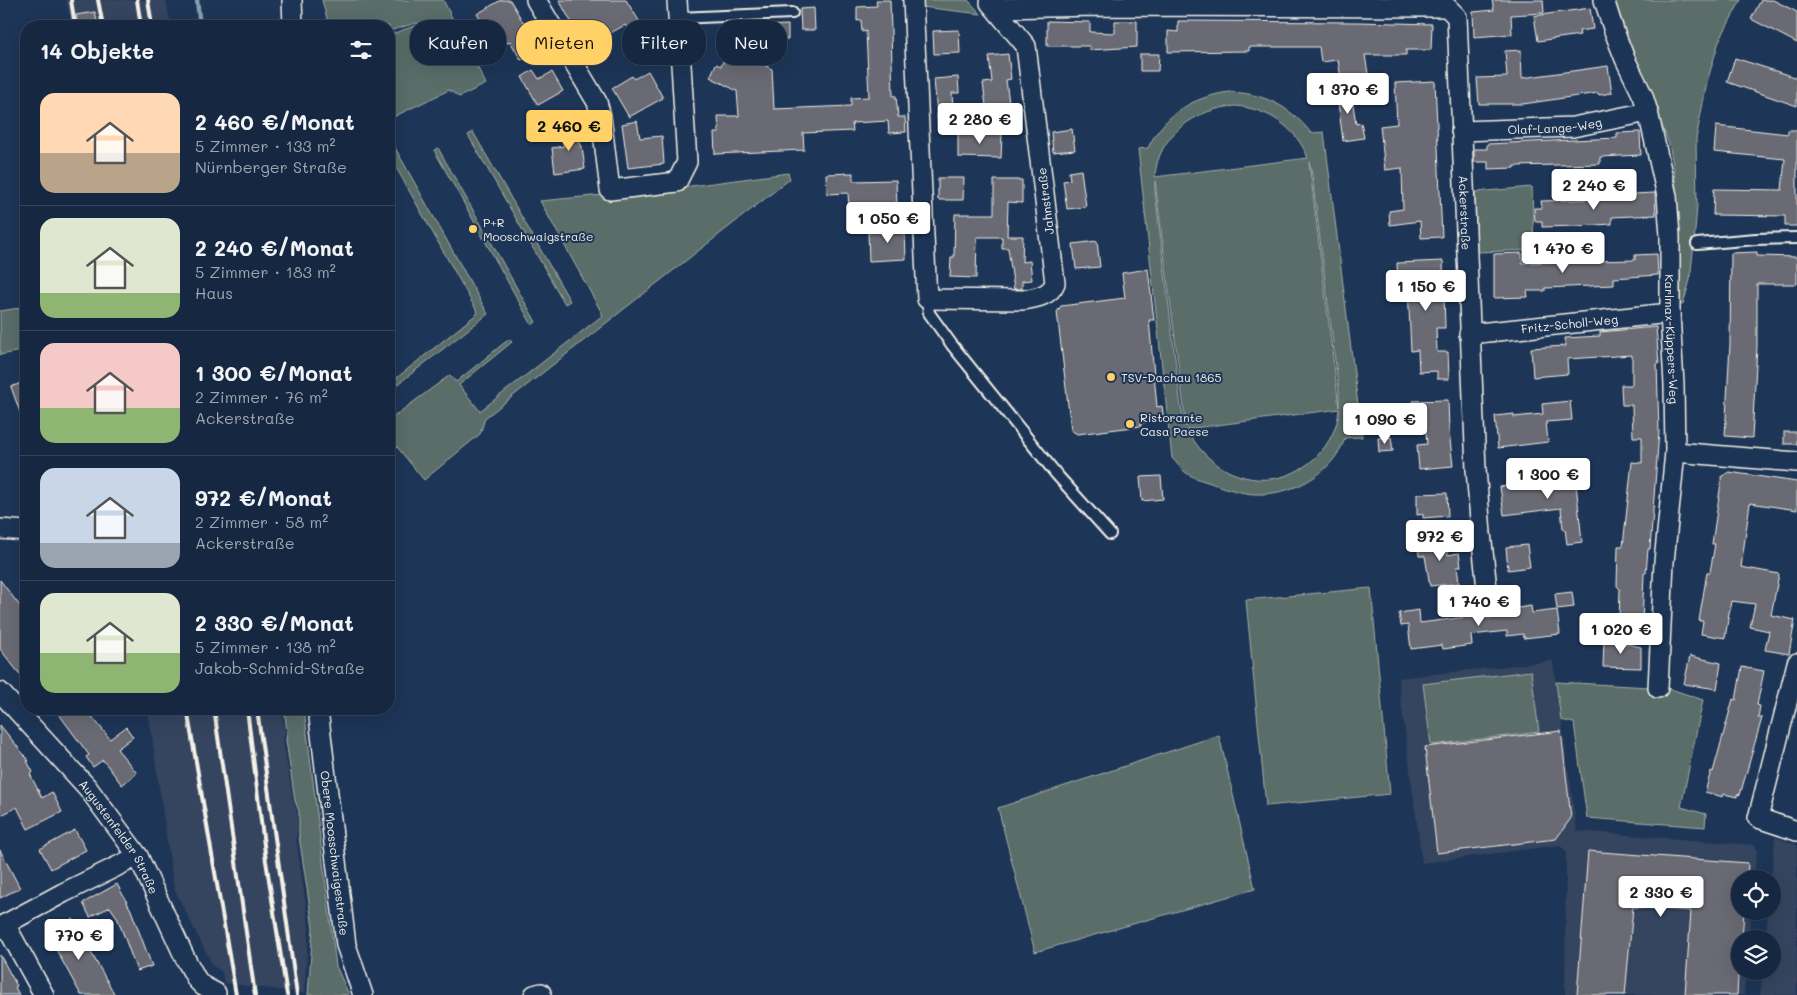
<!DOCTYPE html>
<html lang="de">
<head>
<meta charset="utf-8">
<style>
	:root { --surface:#162841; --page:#1f3048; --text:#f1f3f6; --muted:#9ea6b1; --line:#35445a; --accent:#ffd166 }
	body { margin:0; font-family:Mali,sans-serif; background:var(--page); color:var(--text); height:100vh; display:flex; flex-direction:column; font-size:19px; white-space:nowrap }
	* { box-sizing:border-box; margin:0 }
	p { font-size:16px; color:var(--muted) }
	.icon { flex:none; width:28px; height:28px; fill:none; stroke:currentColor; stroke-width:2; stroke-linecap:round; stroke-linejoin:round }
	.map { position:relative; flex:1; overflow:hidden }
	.side { position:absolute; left:20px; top:20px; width:375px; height:695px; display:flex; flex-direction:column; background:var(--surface); border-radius:20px; box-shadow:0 5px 20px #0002,0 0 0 1px var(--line) }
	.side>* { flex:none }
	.banner { position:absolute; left:410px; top:20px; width:475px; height:45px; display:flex; gap:10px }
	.buttons { position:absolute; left:1731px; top:870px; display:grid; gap:10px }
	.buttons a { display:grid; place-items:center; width:50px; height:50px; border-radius:50%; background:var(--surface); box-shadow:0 5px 20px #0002,0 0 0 1px var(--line); font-size:25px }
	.price { position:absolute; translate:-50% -42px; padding:0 11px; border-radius:5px; background:#fff; color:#222; font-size:16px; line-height:32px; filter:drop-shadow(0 1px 2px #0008) }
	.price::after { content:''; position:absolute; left:50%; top:30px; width:15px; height:11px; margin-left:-8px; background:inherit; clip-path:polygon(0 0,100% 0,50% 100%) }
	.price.on { background:var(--accent); color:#111 }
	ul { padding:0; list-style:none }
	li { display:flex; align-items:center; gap:15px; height:125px; padding:0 20px }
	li+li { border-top:1px solid var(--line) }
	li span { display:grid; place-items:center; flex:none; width:140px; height:100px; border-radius:15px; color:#555 }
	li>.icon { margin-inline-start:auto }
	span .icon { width:60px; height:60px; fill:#fffc; stroke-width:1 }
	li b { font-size:21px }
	h2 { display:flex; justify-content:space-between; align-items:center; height:60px; padding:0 20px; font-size:21px }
	.tag { padding:0 18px; border-radius:20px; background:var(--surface); box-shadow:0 5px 20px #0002,0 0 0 1px var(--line); font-size:18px; line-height:45px }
	.tag.on { background:var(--accent); color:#111 }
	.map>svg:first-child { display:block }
</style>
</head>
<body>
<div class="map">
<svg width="1797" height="995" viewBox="0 0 1797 995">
	<rect width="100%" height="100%" fill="#1d3557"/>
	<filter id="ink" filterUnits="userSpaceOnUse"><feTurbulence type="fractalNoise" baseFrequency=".02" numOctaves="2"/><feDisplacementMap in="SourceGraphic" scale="10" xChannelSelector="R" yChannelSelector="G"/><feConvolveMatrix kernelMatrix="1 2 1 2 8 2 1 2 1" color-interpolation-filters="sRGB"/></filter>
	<g filter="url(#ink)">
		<g fill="#34455f">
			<polygon points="66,0 166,0 171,26 72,26"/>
			<polygon points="1553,661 1577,831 1754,845 1757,849 1754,879 1740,879 1740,911 1751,911 1749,939 1740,939 1740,971 1746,971 1744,995 1565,995 1566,851 1559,845 1422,863 1398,678"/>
			<polygon points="148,709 281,709 285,732 283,740 293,801 297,812 298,828 296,838 309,927 304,993 224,983 222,972 213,966 174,889"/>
			<polygon points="1775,837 1797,845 1797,995 1760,995 1763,971 1772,971 1772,939 1766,939 1768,911 1772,911 1772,879 1771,879"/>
		</g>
		<g fill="#5a6d68" stroke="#a7afa8" fill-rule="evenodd">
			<polygon points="322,0 443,0 486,84 459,97 449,90 389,119 389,35 420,24 416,23 389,31 389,26 329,26"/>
			<polygon points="922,0 968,0 981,14 922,7"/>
			<path d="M1615,0H1741L1719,41L1707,82L1696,139L1697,206L1694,243L1690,280L1683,304L1675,309C1677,256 1682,207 1671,154C1669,140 1662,127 1657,114C1644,76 1627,39 1615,0Z"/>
			<path d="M1229,92C1263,93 1290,106 1311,133L1324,132L1362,437L1345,438C1333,475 1290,496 1254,494C1241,493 1228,489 1216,485C1206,481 1194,479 1185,472C1180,468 1176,462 1172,458L1138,149L1148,148C1164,114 1193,97 1229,92ZM1236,106C1268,109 1296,127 1308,158L1155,177C1157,135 1197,108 1236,106ZM1309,162L1312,175L1339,391V407ZM1155,181L1186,426V427L1181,407L1155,191ZM1339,409C1338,427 1329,444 1316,457C1273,498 1212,479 1187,429Z"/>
			<polygon points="473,132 570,301 565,304 468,135"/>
			<polygon points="389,137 488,314 389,391 389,384 478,313 389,155"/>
			<polygon points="438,148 536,322 532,325 434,150"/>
			<polygon points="788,173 790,179 485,418 480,434 424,480 389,437 389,420 450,375 456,382 509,339 512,342 459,385 480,411 603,315 540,201 676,188"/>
			<polygon points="1532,187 1534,250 1477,252 1475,192"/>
			<polygon points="26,307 26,350 0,355 0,311"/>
			<polygon points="1371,588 1390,794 1266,806 1246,600"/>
			<polygon points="1531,671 1539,732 1431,745 1423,684"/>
			<polygon points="1556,682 1668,688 1703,700 1681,807 1706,814 1705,827 1587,818 1574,723 1561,720"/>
			<polygon points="284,709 304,709 336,966 349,995 308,995 313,928 299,836 299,811 295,801 286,740 287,732"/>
			<polygon points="1219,735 1255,889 1035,952 998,808"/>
		</g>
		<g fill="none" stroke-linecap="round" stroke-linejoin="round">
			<polyline stroke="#879fad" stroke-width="4.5" points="197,0 200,26"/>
		</g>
		<g fill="#696a73" stroke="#f4f1e8">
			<polygon points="501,0 510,0 539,49 521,60 510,41 503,45 493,29 488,32 477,14"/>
			<polygon points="559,0 626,0 643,27 631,34 625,25 585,47"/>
			<polygon points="876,0 890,0 893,96 896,96 898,117 905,117 906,132 889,133 888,121 852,123 853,131 803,133 804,150 715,154 714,133 719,133 718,116 739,116 737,91 710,77 716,64 721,66 730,47 772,69 774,109 851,106 851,98 869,97 866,31 862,32 861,20 857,21 857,7 877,6"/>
			<polygon points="1492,0 1543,0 1544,13 1511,15 1512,34 1474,37 1473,12 1494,10"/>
			<polygon points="1761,0 1773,0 1797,12 1797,43 1751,19"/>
			<polygon points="814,8 815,30 801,30 800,9"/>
			<polygon points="1590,8 1593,29 1579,31 1580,35 1538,41 1534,16"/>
			<polygon points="95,12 98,26 78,26 76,15"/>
			<polygon points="1047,21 1090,22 1090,32 1115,33 1115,21 1137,21 1137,47 1090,50 1090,46 1047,46"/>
			<polygon points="1178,21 1357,22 1432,24 1431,50 1406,50 1406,55 1365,55 1369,80 1342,84 1338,60 1321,62 1319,47 1249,47 1249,51 1168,52 1168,31 1178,32"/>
			<polygon points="788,25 788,39 738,41 737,27"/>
			<polygon points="959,30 960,53 934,54 933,31"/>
			<polygon points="1521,50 1522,78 1608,66 1612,93 1599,95 1598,93 1523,104 1479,104 1477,78 1507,77 1505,51"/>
			<polygon points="1008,54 1011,79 1006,80 1009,103 986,106 983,83 992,82 989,56"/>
			<polygon points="1140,54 1159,54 1158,71 1140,71"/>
			<polygon points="1735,58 1797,78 1797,106 1727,82"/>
			<polygon points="533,70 539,79 552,72 563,91 538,105 522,77"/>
			<polygon points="648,71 663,98 629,117 612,88 632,76 634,79"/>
			<polygon points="958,77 959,93 952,93 954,125 938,126 934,79"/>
			<polygon points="1435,81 1442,237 1421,238 1420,221 1390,225 1389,211 1403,209 1402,168 1385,170 1380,126 1397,124 1395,83"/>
			<polygon points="1350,85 1356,124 1361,123 1364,138 1343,141 1336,87"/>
			<polygon points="637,121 640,138 662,136 664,164 628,168 622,124"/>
			<polygon points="572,125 582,147 585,169 555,173 552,148 564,146 558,131"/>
			<polygon points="1716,126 1788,134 1788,130 1797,130 1797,226 1785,226 1785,216 1713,215 1714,189 1782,190 1785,159 1714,152"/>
			<polygon points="1072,129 1075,150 1053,152 1051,132"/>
			<polygon points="1640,132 1641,155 1600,157 1600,164 1515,166 1515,168 1488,169 1488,162 1474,162 1474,149 1487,149 1487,144 1617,138 1617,133"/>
			<polygon points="958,133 1002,134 1001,158 958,157"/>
			<polygon points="1081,170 1086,207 1067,209 1063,181 1070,180 1069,172"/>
			<polygon points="853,173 853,181 896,180 897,206 849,208 848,193 827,194 826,174"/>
			<polygon points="938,178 964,178 963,200 938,200"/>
			<polygon points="994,180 1022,180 1022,203 1008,202 1007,236 1023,236 1022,262 1030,261 1032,280 1022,281 1022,289 1014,289 1008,248 1002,248 1002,237 977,237 976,278 950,277 951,257 954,257 955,214 994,214"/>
			<polygon points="1655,193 1656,215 1612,217 1612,224 1577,226 1542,227 1542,221 1535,221 1534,208 1542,208 1541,201 1633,198 1633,194"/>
			<polygon points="886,224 902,224 902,230 905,230 906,259 869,261 868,232 886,231"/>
			<polygon points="1097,241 1100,267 1076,269 1073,244"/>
			<polygon points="1757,252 1757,256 1797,257 1797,284 1757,284 1757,346 1752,438 1725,436 1730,344 1731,253"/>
			<polygon points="1522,253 1522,263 1635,260 1635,255 1657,254 1658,275 1614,278 1614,285 1545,288 1545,291 1527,291 1528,297 1494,298 1494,254"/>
			<polygon points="1443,261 1445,328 1436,328 1437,352 1448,352 1449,379 1437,379 1437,371 1419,372 1418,350 1411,351 1408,287 1398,288 1397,263"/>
			<polygon points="1148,269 1154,320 1149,320 1157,407 1162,406 1164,420 1141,423 1141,426 1077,434 1071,430 1057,312 1061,306 1125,298 1122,273"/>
			<polygon points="1656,327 1659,364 1657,364 1659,432 1650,549 1648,549 1646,573 1644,573 1642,625 1619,622 1620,589 1617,586 1618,546 1623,546 1632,462 1642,463 1642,437 1633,437 1632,405 1622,405 1621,385 1632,385 1632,355 1567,359 1568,374 1533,377 1531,348 1566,346 1565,338 1600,336 1600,332"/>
			<polygon points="26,381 26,425 25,426 11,387"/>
			<polygon points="1448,400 1449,431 1453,466 1419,469 1417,445 1427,444 1425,421 1414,422 1413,401"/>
			<polygon points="1570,401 1572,420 1546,422 1548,442 1498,448 1495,416 1514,414 1514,417 1543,414 1542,404"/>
			<rect x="1784" y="432" width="13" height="12"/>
			<polygon points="1391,437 1393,451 1379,452 1378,438"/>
			<polygon points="1574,464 1582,542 1567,544 1565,529 1563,529 1561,508 1504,515 1500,487 1558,479 1557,466"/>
			<polygon points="1729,472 1797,482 1797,510 1750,503 1741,567 1779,574 1771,615 1795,620 1789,654 1765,650 1769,631 1750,627 1755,604 1731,601 1725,638 1701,634 1703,621 1699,621 1707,572 1710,572 1715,544 1712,544 1722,476"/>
			<polygon points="1161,476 1163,499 1142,501 1140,477"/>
			<polygon points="1447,493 1448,516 1423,518 1423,514 1417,515 1417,494"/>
			<polygon points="1446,538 1448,555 1459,553 1461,566 1457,567 1459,583 1430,586 1425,556 1419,556 1418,544 1419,544 1419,541"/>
			<polygon points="1527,545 1530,567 1508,570 1506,547"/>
			<polygon points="0,580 26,614 26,682 0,649"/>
			<polygon points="1572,592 1574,607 1557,609 1555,594"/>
			<polygon points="1531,606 1532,613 1557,610 1560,634 1524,638 1523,634 1507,636 1507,631 1471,635 1472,645 1443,649 1442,645 1411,649 1408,625 1401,626 1399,613 1419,610 1420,623 1482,615 1491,618 1498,613 1504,612 1504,610"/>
			<polygon points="1604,639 1641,647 1641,668 1603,667"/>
			<polygon points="1690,656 1721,663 1717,689 1684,684"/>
			<polygon points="1742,667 1764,671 1757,705 1760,706 1758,718 1762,718 1740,795 1737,794 1737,797 1724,794 1723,797 1705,792 1711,771 1713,772 1733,699 1736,700"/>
			<polygon points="55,709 86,709 110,739 126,727 133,737 117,749 137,773 122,785 103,760 93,767 86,757 89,755"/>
			<polygon points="0,725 29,761 27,761 33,772 30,774 42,798 52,792 62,812 28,829 17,807 0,816"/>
			<polygon points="1561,731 1571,818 1556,839 1437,853 1425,747"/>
			<polygon points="75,830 86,850 51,869 40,849"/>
			<polygon points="0,850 20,888 0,898"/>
			<polygon points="1588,851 1748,863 1747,879 1740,879 1740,911 1744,911 1742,939 1740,939 1737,995 1685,995 1691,911 1633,907 1625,995 1577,995"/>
			<polygon points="117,884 131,910 152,966 137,971 117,917 110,907 90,917 83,903"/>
			<polygon points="73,919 84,940 115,995 81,995 47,933"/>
			<polygon points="0,955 17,986 15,987 19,995 0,995"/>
		</g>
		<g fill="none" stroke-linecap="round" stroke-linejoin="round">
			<defs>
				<g id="lane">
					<polyline points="678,18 792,13"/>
					<polyline points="1697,244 1756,239 1797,238"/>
					<polyline points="927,299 929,313 952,345 1057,475 1110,534"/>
				</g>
				<g id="street">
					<polyline points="292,0 293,26"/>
					<polyline points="536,0 597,102 601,116 610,190 677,182 687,162 677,0"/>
					<path d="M913,0L927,299L1023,300C1035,298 1050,296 1055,283L1026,46L990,3"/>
					<path id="s1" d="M1604,0L1614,31L1625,59L1643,96L1648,112L1667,196L1670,236V313L1674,385L1675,452L1664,562L1658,688"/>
					<path id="s2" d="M995,8L1096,6L1447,7L1457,17L1476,469L1481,533L1489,607"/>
					<path id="s3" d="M1461,131L1573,127L1648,112"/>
					<path id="s4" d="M1469,334L1670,313"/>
					<polyline points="1675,452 1797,462"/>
					<polyline points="0,529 26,531"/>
					<polyline points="1797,663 1758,818 1797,831"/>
					<path id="s5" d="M0,692L87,787L138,856L185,958L197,980L203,986L216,993"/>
					<path id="s6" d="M318,709L346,945L363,995"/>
					<polyline points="5,924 44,995"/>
					<polyline points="0,927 63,893 138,856"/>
					<polyline points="534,995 541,993"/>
				</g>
			</defs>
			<use href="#lane" stroke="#f4f1e8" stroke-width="14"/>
			<use href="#street" stroke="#f4f1e8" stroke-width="22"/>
			<use href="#lane" stroke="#1d3557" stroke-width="10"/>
			<use href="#street" stroke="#1d3557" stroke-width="19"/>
			<g stroke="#f4f1e8" stroke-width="4">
				<polyline points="71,0 75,26"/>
				<polyline points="98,0 103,26"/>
				<polyline points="137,0 141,26"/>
				<polyline points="148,0 152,26"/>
				<polyline points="187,709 236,995"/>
				<polyline points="214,709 255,995"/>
				<polyline points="247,709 266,861 287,995"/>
				<polyline points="257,709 297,995"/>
			</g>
		</g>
	</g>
	<g fill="#ffd166" stroke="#1d3557" stroke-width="2">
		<circle cx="473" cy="229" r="5"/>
		<circle cx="1111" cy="377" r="5"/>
		<circle cx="1130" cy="424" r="5"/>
	</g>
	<g text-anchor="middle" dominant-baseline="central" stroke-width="4" stroke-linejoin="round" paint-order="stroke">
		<g font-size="12" fill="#f4f1e8" stroke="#1d3557">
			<text stroke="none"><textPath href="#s3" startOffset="94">Olaf-Lange-Weg</textPath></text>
			<text transform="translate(1045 201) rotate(-97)">Jahnstraße</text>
			<text stroke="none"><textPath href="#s2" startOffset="662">Ackerstraße</textPath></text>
			<text stroke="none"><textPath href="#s4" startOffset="101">Fritz-Scholl-Weg</textPath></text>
			<text stroke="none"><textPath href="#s1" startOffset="350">Karlmax-Küppers-Weg</textPath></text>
			<text stroke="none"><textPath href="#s5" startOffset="188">Augustenfelder Straße</textPath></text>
			<text stroke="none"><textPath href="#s6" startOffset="145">Obere Moosschwaigestraße</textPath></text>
		</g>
		<g font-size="12" fill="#f4f1e8" stroke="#1d3557" text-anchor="start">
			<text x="483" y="222">P+R<tspan x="483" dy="14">Mooschwaigstraße</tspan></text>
			<text x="1121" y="377">TSV-Dachau 1865</text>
			<text x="1140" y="417">Ristorante<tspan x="1140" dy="14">Casa Paese</tspan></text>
		</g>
	</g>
</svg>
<div class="buttons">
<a><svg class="icon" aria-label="locate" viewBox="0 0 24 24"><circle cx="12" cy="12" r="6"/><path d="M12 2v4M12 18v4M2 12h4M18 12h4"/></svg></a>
<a><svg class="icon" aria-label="layers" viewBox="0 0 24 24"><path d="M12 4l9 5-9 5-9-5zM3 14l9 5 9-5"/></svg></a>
</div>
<b class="price" style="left:1348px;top:115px">1 370 €</b>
<b class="price" style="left:980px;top:145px">2 280 €</b>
<b class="price on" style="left:569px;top:152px">2 460 €</b>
<b class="price" style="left:1594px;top:211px">2 240 €</b>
<b class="price" style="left:888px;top:244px">1 050 €</b>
<b class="price" style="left:1563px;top:274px">1 470 €</b>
<b class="price" style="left:1426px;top:312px">1 150 €</b>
<b class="price" style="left:1385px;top:445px">1 090 €</b>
<b class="price" style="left:1548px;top:500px">1 300 €</b>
<b class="price" style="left:1440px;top:562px">972 €</b>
<b class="price" style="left:1479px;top:627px">1 740 €</b>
<b class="price" style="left:1621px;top:655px">1 020 €</b>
<b class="price" style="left:1661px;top:918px">2 330 €</b>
<b class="price" style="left:79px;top:961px">770 €</b>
<div class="banner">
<a class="tag">Kaufen</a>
<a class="tag on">Mieten</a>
<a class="tag">Filter</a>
<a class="tag">Neu</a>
</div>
<section class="side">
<h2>14 Objekte<svg class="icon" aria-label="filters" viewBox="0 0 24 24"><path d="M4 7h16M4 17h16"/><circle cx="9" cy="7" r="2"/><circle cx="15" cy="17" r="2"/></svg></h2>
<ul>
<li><span style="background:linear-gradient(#ffd9b3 60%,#b9a48a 0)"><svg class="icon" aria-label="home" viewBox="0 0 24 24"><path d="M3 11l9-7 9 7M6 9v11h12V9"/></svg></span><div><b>2 460 €/Monat</b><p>5 Zimmer · 133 m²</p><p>Nürnberger Straße</p></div></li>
<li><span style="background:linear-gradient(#dfe7d0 75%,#8fb573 0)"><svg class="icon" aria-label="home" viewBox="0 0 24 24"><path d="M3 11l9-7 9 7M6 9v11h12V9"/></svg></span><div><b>2 240 €/Monat</b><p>5 Zimmer · 183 m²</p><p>Haus</p></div></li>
<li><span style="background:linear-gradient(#f6c9c9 65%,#8fb573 0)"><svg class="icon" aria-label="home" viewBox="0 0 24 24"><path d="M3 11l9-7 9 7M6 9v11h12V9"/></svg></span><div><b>1 300 €/Monat</b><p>2 Zimmer · 76 m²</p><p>Ackerstraße</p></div></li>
<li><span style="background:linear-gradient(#c9d6e8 75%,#9aa5b1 0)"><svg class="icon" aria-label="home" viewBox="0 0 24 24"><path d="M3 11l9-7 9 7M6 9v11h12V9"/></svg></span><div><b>972 €/Monat</b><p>2 Zimmer · 58 m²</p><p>Ackerstraße</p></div></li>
<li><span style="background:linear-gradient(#dfe7d0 60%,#8fb573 0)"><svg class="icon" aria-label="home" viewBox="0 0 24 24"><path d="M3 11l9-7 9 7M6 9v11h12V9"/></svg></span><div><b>2 330 €/Monat</b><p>5 Zimmer · 138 m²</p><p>Jakob-Schmid-Straße</p></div></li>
</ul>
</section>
</div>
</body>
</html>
